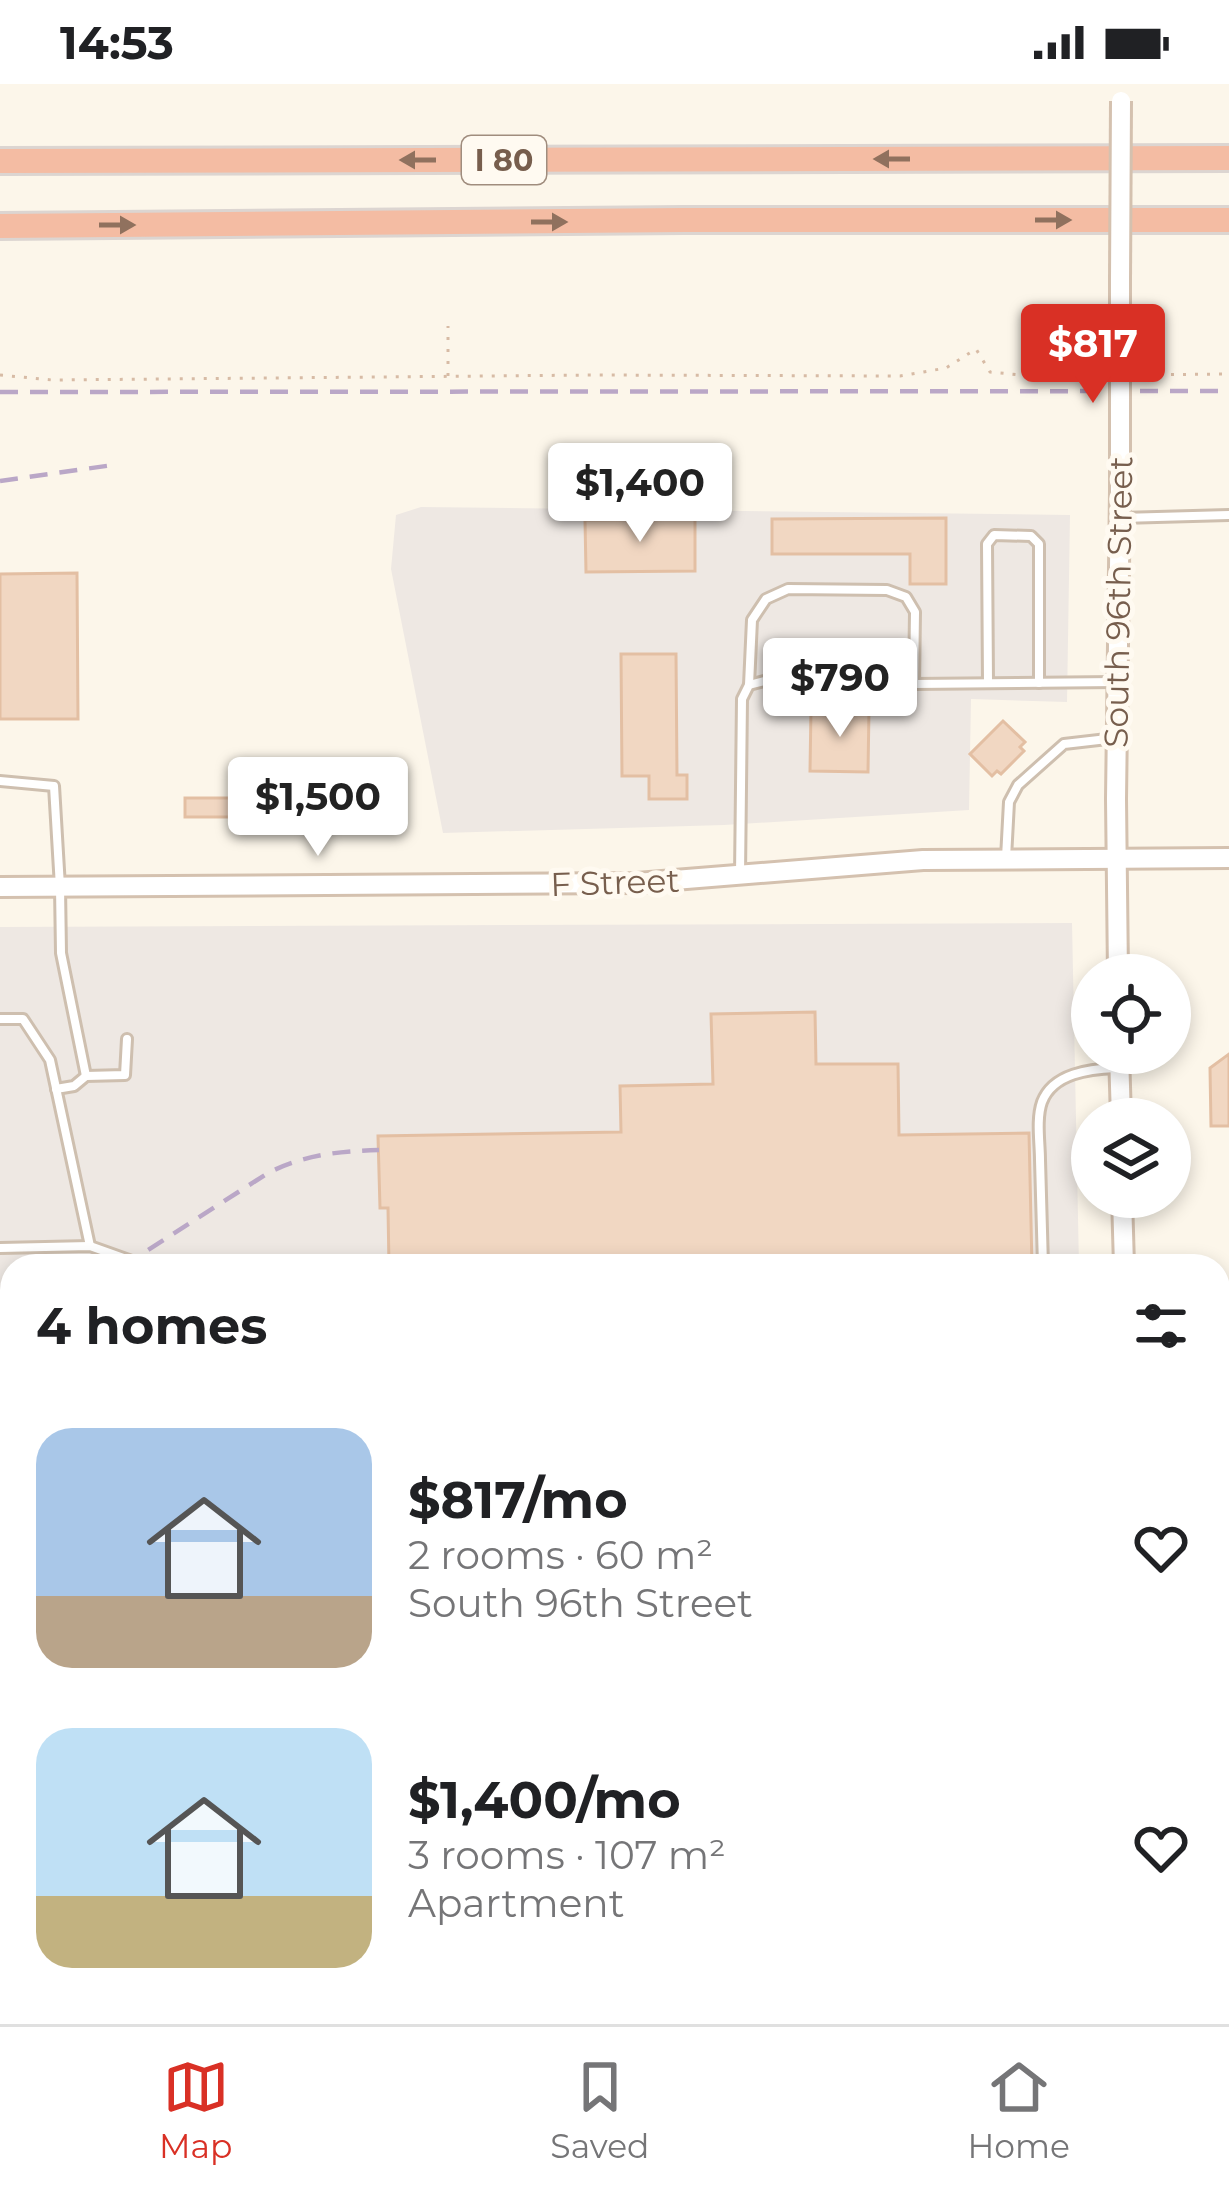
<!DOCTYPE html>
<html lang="en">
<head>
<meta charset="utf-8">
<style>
	:root { --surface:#fff; --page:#f6f6f6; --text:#202124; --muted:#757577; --line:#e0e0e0; --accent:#d93025 }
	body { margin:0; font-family:Montserrat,sans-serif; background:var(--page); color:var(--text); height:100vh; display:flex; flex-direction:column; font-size:45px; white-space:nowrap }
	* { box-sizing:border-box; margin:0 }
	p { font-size:39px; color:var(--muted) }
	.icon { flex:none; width:66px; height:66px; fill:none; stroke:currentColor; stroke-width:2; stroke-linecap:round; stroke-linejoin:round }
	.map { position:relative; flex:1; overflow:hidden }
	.sheet { position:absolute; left:0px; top:1170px; width:1230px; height:771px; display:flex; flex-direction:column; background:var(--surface); border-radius:36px 36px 0 0; box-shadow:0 6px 18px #0003 }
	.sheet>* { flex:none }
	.fabs { position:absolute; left:1071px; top:870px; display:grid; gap:24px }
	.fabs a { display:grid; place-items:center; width:120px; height:120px; border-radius:50%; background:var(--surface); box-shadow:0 6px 18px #0003; font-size:60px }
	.price { position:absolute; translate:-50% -102px; padding:0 27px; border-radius:12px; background:#fff; color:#222; font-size:39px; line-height:78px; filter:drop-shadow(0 3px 6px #0008) }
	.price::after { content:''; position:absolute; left:50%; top:72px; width:36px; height:27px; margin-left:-18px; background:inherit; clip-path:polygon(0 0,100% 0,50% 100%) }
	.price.selected { background:var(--accent); color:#fff }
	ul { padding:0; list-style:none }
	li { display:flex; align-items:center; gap:36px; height:300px; padding:0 36px }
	li span { display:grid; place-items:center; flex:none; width:336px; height:240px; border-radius:36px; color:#555 }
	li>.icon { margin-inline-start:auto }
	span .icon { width:144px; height:144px; fill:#fffc; stroke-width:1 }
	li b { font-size:51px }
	h2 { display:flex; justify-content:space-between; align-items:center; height:144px; padding:0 36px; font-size:51px }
	.status { display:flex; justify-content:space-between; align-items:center; height:84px; padding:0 60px; background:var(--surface); direction:ltr }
	.status svg { height:33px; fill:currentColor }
	.tab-bar { display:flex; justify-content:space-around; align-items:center; height:168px; border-top:3px solid var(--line); background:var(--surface); font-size:33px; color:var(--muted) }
	.tab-bar a { display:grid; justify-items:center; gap:6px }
	.tab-bar .selected { color:var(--accent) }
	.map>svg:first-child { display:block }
</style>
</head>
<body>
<div class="status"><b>14:53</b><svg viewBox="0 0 49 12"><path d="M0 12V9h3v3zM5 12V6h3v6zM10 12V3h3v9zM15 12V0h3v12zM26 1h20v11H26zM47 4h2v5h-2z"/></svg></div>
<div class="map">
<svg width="1229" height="1940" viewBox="0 0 1229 1940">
	<rect width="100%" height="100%" fill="#fcf6ea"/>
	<g fill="#eee8e3">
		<polygon points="421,423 1070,431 1067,618 971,615 969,726 724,741 443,749 391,485 396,431"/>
		<polygon points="1072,839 1079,1182 12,1182 12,1658 0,1658 0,843"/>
	</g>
	<g fill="#f1d7c2" stroke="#e3bfa3" stroke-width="3">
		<polygon points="946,434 946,500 910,500 910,470 772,470 772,435"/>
		<polygon points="695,435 695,487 586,488 585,436"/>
		<polygon points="77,489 78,635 0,635 0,490"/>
		<polygon points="621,570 676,570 677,691 687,691 687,715 649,715 649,692 622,692"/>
		<polygon points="811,625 869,625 868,688 810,687"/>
		<polygon points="1003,637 1025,658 1020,663 1024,667 1001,690 997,687 992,692 970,670"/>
		<rect x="185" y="714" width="45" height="19"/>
		<polygon points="815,928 816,980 898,980 899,1051 1029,1049 1032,1182 389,1182 388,1124 380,1124 378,1052 621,1048 620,1002 713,1000 711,930"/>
		<polygon points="1229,970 1229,1042 1211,1042 1210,984"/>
		<rect x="0" y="1328" width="12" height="209"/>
		<rect x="0" y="1784" width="12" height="130"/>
	</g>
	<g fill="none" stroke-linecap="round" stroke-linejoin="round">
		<defs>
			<g id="lane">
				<polyline points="1121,434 1229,431"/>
				<polyline points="988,599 987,460 994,451 1031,452 1039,460 1039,599"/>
				<polyline points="749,601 752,536 766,515 788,505 887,506 906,513 915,528 914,600"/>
				<polyline points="0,697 54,702 60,803 61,869 86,992"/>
				<polyline points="1006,774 1009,718 1018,701 1064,660 1116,654"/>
				<polyline points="740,791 742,615 749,601 764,597 914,600 1117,598"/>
				<polyline points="0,935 23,935 50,976 90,1162"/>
				<polyline points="56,1005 74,1002 86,992 125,991 127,955"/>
				<polyline points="0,1164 90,1162 146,1182"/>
				<path d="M1043,1182C1042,1147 1041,1111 1040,1076C1040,1059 1036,1035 1042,1018C1053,989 1090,985 1116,984"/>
				<polyline points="1218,1393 1229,1393"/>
				<polyline points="1218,1436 1229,1436"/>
				<polyline points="0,1554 12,1555"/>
				<polyline points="0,1579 12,1576"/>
				<polyline points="0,1726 12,1726"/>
			</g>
			<g id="street">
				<polyline points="0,1693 12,1693"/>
				<polyline points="1218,1693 1229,1694"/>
			</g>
			<g id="secondary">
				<polyline points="1120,197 1120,238"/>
				<polyline points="0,803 637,799 923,776 1229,774"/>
				<polyline points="1118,891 1116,715 1120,407"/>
				<polyline points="1119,969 1121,1035"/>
				<polyline points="1122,1113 1124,1182"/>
				<polyline points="1137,1929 1137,1940"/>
			</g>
			<g id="highway">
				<polyline points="0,77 1229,74"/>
				<polyline points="0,142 684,136 1229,136"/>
			</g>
		</defs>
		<use href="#lane" stroke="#cebfaf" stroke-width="14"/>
		<use href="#street" stroke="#cebfaf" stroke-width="20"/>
		<use href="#secondary" stroke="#d4c1af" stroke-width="24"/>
		<use href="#highway" stroke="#dcd5d1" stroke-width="30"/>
		<g stroke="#d7bba5" stroke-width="3" stroke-dasharray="3 9" stroke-linecap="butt">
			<polyline points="0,291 52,296 595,291 900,292 946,284 976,265 990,288 1030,292 1101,291"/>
			<polyline points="1135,291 1229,290"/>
			<polyline points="448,292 448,242"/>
		</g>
		<use href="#lane" stroke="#fff" stroke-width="8"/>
		<use href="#street" stroke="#fff" stroke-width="14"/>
		<use href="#secondary" stroke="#fff" stroke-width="18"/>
		<use href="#highway" stroke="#f4bca3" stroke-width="24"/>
		<g stroke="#baa7c7" stroke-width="4.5" stroke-dasharray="18 12" stroke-linecap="butt">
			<polyline points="0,308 1229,307"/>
			<polyline points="0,397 113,381"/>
			<path d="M123,1182L268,1089C304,1071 338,1067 379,1066"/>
			<polyline points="0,1238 12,1234"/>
			<polyline points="0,1271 12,1273"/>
			<polyline points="0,1325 12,1324"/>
			<polyline points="0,1921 12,1921"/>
			<polyline points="87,1929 132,1940"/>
			<polyline points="629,1929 692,1940"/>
			<polyline points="506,1930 539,1929"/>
		</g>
		<defs>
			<g id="secondary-bridge">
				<polyline points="1120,197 1121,17"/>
				<polyline points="1120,407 1120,238"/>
			</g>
		</defs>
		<use href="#secondary-bridge" stroke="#d4c1af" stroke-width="24" stroke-linecap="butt"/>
		<use href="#secondary-bridge" stroke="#fff" stroke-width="18"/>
	</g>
	<defs><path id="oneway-solid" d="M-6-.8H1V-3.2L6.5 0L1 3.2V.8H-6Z" transform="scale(3)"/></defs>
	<g fill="#90715e">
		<use href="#oneway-solid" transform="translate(892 75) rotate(180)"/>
		<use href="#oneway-solid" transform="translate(418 76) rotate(180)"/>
		<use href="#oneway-solid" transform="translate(1053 136)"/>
		<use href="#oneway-solid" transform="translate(549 138)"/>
		<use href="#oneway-solid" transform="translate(117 141)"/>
	</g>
	<g text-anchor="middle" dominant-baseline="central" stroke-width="10" stroke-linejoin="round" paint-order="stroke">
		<rect fill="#fffaf1" stroke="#a08d7e" stroke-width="3" x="462" y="52" width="84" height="48" rx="9"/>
		<g font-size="30" font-weight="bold" fill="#775e4d">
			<text x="504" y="76">I 80</text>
		</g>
		<g font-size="33" fill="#775e4d" stroke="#fffaf1">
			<text transform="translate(1118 518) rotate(-89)">South 96th Street</text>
			<text transform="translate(615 798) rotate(-2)">F Street</text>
		</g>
	</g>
</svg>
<div class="fabs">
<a><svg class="icon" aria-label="locate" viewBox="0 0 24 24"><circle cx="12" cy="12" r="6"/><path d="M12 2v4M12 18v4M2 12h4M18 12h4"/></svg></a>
<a><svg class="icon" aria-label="layers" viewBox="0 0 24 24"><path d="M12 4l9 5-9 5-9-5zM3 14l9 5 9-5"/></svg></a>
</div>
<b class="price selected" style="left:1093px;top:322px">$817</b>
<b class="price" style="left:640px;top:461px">$1,400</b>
<b class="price" style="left:840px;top:656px">$790</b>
<b class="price" style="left:318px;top:775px">$1,500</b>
<section class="sheet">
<h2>4 homes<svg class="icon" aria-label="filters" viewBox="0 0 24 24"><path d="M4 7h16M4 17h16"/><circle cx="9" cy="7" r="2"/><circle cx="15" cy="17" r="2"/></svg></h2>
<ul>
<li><span style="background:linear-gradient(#a9c7e8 70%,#b9a48a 0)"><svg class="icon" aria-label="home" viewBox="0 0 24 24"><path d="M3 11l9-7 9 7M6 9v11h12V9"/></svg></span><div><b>$817/mo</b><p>2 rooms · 60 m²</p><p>South 96th Street</p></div><svg class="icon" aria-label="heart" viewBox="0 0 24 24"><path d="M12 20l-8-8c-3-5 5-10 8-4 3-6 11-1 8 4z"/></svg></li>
<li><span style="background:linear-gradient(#bfe0f5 70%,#c2b280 0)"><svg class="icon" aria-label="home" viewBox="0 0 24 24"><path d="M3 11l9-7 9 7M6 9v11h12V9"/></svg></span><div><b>$1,400/mo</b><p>3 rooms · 107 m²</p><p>Apartment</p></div><svg class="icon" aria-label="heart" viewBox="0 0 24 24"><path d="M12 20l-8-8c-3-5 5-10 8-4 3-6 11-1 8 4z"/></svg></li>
</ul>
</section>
</div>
<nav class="tab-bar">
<a class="selected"><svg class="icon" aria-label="map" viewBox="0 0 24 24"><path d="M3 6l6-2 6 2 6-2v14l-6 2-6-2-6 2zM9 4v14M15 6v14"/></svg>Map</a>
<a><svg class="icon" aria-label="saved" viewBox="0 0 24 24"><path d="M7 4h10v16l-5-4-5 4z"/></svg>Saved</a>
<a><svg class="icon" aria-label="home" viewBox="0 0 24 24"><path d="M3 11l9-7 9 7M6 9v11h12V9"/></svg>Home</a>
</nav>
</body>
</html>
